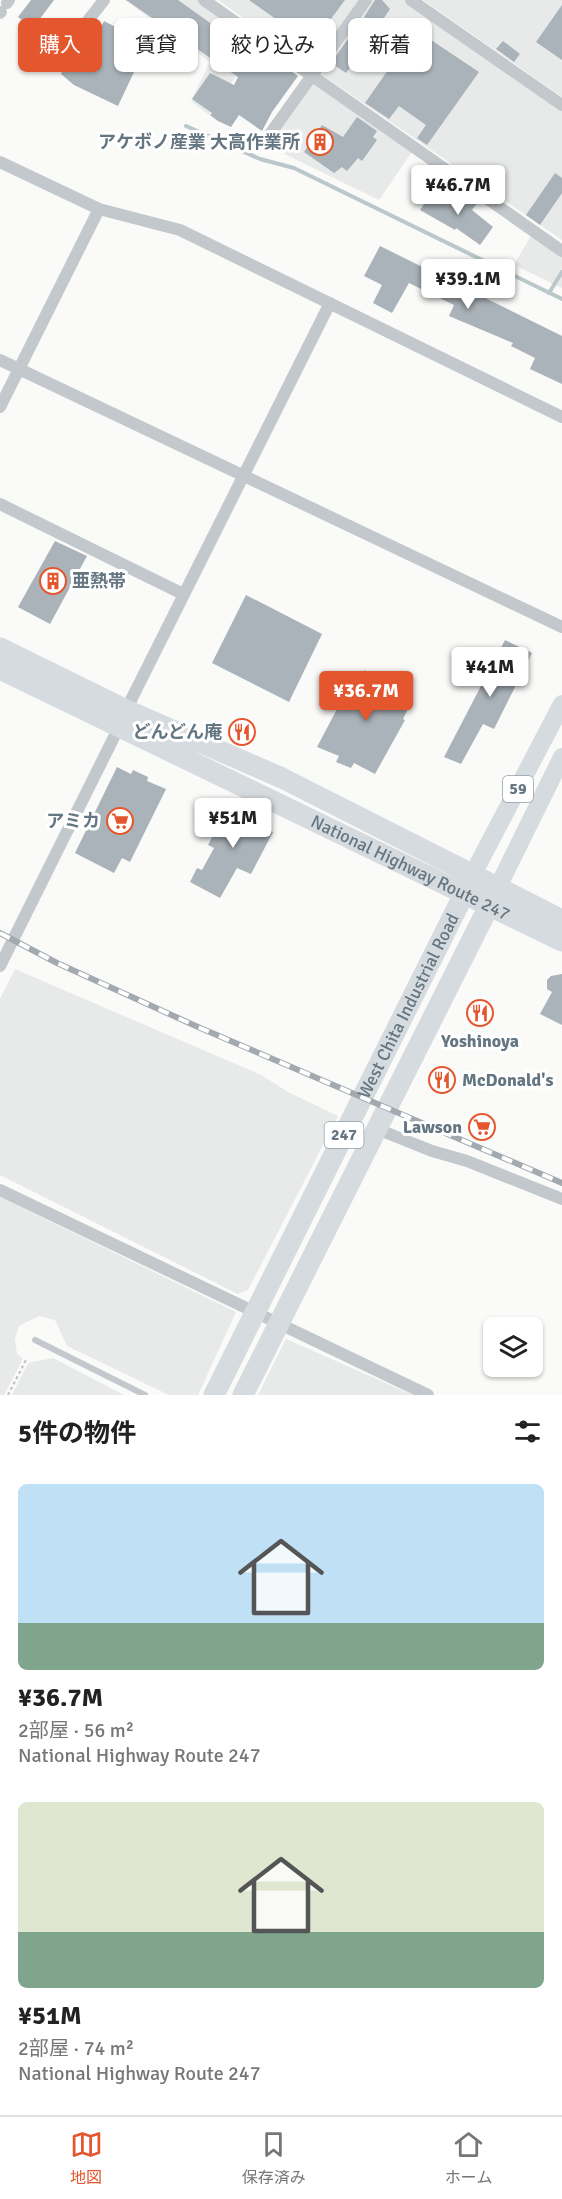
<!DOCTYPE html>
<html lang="ja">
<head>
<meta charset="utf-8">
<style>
	:root { --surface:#fff; --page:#f6f6f6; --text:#222; --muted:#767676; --line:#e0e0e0; --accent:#e4572e }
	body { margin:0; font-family:Signika,"Noto Sans JP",sans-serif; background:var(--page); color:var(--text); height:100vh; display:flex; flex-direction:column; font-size:22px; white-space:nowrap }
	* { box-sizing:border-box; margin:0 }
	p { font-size:20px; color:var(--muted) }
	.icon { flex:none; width:33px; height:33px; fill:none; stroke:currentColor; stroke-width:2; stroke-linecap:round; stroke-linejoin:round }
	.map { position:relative; height:1395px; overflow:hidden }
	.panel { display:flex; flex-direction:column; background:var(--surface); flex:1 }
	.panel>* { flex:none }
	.banner { position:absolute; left:18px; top:18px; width:526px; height:54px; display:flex; gap:12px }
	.buttons { position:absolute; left:483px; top:1317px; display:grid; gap:12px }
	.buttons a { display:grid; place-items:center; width:60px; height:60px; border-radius:9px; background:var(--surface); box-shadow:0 2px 4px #0004; font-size:30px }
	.price { position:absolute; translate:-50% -51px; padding:0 14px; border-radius:6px; background:#fff; color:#222; font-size:20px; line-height:39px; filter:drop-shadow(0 2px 3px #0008) }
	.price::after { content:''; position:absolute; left:50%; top:36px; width:18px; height:14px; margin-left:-9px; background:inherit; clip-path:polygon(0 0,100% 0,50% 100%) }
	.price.on { background:var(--accent); color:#fff }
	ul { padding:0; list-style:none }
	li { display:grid; align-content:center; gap:12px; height:318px; padding:0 18px }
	li span { display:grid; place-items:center; height:186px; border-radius:9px; color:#555 }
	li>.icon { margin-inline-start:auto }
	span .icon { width:108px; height:108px; fill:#fffc; stroke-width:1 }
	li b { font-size:26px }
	h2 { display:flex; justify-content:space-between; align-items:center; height:72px; padding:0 18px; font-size:26px }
	.pill { padding:0 21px; border-radius:9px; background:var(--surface); box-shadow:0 2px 4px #0004; font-size:21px; line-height:54px }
	.pill.on { background:var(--accent); color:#fff }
	.tabs { display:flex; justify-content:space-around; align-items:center; height:84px; border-top:2px solid var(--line); background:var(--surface); font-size:16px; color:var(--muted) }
	.tabs a { display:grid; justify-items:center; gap:3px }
	.tabs .on { color:var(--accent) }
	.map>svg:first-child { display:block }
</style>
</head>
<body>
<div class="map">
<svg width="562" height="1395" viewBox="0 0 562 1395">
	<rect width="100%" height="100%" fill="#fafaf8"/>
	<g fill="#e8e9e9">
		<polygon points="125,0 200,0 261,41 209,115 191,101 210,62"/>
		<polygon points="218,0 359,0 312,67"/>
		<polygon points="372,0 404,0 562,111 562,240 321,74"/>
		<polygon points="423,0 562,0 562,97"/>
		<polygon points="314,82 412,152 379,200 268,146"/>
		<polygon points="532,234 562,253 562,288 514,265"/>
		<polygon points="15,969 261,1075 288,1092 338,1116 248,1290 238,1294 0,1175 0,999"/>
		<polygon points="0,1197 236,1312 198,1395 169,1395 67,1346 55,1320 39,1316 19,1326 15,1339 17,1354 23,1359 4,1395 0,1395"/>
		<polygon points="286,1339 413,1395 258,1395"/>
		<polygon points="53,1358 124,1395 125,1395 12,1395 28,1363"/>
	</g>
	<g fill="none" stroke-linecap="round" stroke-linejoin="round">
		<g stroke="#bbc7cb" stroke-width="4">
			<polyline points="186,126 260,159 294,168 562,299"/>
			<polyline points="549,293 562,272"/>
		</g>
	</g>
	<g fill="#aab3b9">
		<polygon points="31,0 54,0 33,28 18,17"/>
		<polygon points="126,0 178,0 255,55 259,49 298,76 272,112 262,131 239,115 231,127 218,121 210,115 212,113 192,99 210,73 234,85 238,77"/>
		<polygon points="249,0 345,0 308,50 293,40 297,34"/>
		<polygon points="375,0 382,0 390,9 378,27 364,17"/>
		<polygon points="562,5 562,60 536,42"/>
		<polygon points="104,21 174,57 169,67 142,55 118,106 74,85 61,74 66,63 71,65 97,30 99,31"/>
		<polygon points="416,30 479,72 427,145 417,138 426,125 399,106 389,119 365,103"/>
		<polygon points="352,33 367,43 346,73 331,63"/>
		<polygon points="503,41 520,54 514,62 496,49"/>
		<polygon points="357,117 377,131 373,137 377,140 362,161 358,158 347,171 342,167 334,173 304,152 322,125 343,137"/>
		<polygon points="555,173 562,178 562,193 540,225 526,215"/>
		<polygon points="434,190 458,204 466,194 478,202 472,210 493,227 480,245 456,228 455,230 420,210"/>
		<polygon points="380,246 562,336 562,384 530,369 535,358 511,346 513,343 449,316 454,305 409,283 392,313 373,303 382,285 364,276"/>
		<polygon points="55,541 87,556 50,624 18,607"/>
		<polygon points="246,595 322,634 289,702 212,663"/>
		<polygon points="505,640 532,653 494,729 483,724 461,764 444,757"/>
		<polygon points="364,670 410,692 409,696 413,698 403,719 405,720 375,774 354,763 351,768 336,762 339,756 317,747 356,673 363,674"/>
		<polygon points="117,767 131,774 133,770 148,777 147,781 166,789 130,862 122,858 114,873 75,853"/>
		<polygon points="239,799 263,811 258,823 273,832 251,874 237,868 220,898 190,882 197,868 202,870 214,848 208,845 220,822 225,823"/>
		<polygon points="562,974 562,1025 540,1014 552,992 547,989 547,980 551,976"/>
	</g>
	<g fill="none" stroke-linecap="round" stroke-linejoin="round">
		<polyline stroke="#bbbfc2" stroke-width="2" stroke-dasharray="3 3" stroke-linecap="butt" points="8,1395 26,1360"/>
		<polyline stroke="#c3c8cc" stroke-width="6" points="35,1340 145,1395"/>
		<g stroke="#c3c8cc" stroke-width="12">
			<polyline points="204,0 562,251"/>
			<polyline points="411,0 562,105"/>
			<polyline points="7,3 9,0"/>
			<polyline points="0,13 1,12"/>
			<polyline points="69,45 104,0"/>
			<polyline points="265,141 366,0"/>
			<polyline points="0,162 99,209 180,230 562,417"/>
			<polyline points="0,360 562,627"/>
			<polyline points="0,407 99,209"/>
			<polyline points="0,504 183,594"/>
			<polyline points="126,710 330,303"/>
			<polyline points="0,966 119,727"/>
			<polyline points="377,1129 432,1151 467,1161 562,1199"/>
			<polyline points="0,1190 428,1395"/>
		</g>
		<g stroke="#d6dbdf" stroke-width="18">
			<polyline points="473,874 562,704"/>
			<polyline points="498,887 562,757"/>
		</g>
		<g stroke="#d6dbdf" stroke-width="21">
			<polyline points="0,648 126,710 282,778 562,920"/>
			<path id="s1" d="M0,669L562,941"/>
			<path id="s2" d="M214,1395L471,880"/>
			<polyline points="243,1395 495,894"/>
		</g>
		<defs>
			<polyline id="rail" points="0,933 57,963 198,1027 562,1183"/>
		</defs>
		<use href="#rail" stroke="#a2aab0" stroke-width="6"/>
		<use href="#rail" stroke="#fff" stroke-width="4" stroke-dasharray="11" stroke-linecap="butt"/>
	</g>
	<defs>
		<symbol id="building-ring" viewBox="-11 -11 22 22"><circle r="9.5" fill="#fff" stroke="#e4572e" stroke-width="1.5"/><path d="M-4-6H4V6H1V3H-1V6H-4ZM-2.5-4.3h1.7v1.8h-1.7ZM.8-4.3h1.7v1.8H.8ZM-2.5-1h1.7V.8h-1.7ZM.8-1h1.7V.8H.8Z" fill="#e4572e"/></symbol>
		<symbol id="restaurant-ring" viewBox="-11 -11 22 22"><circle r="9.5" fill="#fff" stroke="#e4572e" stroke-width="1.5"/><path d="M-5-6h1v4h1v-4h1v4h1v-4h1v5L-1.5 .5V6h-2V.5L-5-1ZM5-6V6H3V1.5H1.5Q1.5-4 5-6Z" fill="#e4572e"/></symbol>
		<symbol id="supermarket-ring" viewBox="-11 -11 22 22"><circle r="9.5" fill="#fff" stroke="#e4572e" stroke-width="1.5"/><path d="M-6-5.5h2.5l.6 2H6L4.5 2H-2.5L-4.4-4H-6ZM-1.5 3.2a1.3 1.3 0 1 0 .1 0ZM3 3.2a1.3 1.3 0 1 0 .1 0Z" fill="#e4572e"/></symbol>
	</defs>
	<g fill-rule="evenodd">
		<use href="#building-ring" x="305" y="127" width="30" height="30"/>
		<use href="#building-ring" x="38" y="566" width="30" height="30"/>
		<use href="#restaurant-ring" x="227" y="717" width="30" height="30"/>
		<use href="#supermarket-ring" x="105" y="806" width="30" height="30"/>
		<use href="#restaurant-ring" x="465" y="998" width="30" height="30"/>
		<use href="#restaurant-ring" x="427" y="1065" width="30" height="30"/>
		<use href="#supermarket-ring" x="467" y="1112" width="30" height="30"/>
	</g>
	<g text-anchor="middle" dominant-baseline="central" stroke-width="6" stroke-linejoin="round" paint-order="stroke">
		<g fill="#fff" stroke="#939fa8" stroke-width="1.5">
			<rect x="503" y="776" width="30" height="26" rx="4.5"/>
			<rect x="324.5" y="1122" width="39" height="26" rx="4.5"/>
		</g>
		<g font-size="16" font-weight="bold" fill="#657683">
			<text x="518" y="789">59</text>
			<text x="344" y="1135">247</text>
		</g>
		<g font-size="18" font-weight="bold" fill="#657683" stroke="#fff" text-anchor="end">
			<text x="300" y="142">アケボノ産業 大高作業所</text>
			<text x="72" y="581" text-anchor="start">亜熱帯</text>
			<text x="222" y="732">どんどん庵</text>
			<text x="100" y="821">アミカ</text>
			<text x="480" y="1041" text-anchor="middle">Yoshinoya</text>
			<text x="462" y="1080" text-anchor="start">McDonald's</text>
			<text x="462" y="1127">Lawson</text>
		</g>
		<g font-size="18" fill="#657683" stroke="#fff">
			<text stroke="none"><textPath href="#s1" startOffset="456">National Highway Route 247</textPath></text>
			<text stroke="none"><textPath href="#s2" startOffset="435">West Chita Industrial Road</textPath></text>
		</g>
	</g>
</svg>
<div class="buttons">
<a><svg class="icon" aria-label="layers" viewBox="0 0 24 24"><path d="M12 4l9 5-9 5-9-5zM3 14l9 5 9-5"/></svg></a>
</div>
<b class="price" style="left:458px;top:216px">¥46.7M</b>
<b class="price" style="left:468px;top:310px">¥39.1M</b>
<b class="price" style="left:490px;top:698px">¥41M</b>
<b class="price on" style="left:366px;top:722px">¥36.7M</b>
<b class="price" style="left:233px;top:849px">¥51M</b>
<div class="banner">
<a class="pill on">購入</a>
<a class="pill">賃貸</a>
<a class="pill">絞り込み</a>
<a class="pill">新着</a>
</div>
</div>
<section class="panel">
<h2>5件の物件<svg class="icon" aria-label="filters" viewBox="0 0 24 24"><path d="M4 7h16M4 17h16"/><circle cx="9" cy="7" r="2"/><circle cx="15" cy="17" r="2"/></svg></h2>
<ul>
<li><span style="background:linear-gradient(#bfe0f5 75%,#7fa58c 0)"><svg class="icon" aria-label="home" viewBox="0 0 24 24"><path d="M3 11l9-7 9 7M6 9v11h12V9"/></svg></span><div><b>¥36.7M</b><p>2部屋 · 56 m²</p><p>National Highway Route 247</p></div></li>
<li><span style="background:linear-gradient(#dfe7d0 70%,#7fa58c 0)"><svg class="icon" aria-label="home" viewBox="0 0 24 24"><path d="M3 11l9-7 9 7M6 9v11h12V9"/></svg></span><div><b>¥51M</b><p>2部屋 · 74 m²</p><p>National Highway Route 247</p></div></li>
</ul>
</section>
<nav class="tabs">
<a class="on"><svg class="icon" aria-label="map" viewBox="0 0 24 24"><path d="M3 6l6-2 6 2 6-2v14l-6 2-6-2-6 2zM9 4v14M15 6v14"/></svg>地図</a>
<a><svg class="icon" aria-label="saved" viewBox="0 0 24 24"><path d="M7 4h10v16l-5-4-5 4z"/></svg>保存済み</a>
<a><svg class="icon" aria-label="home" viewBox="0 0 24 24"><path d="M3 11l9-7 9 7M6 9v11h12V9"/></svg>ホーム</a>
</nav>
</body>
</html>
